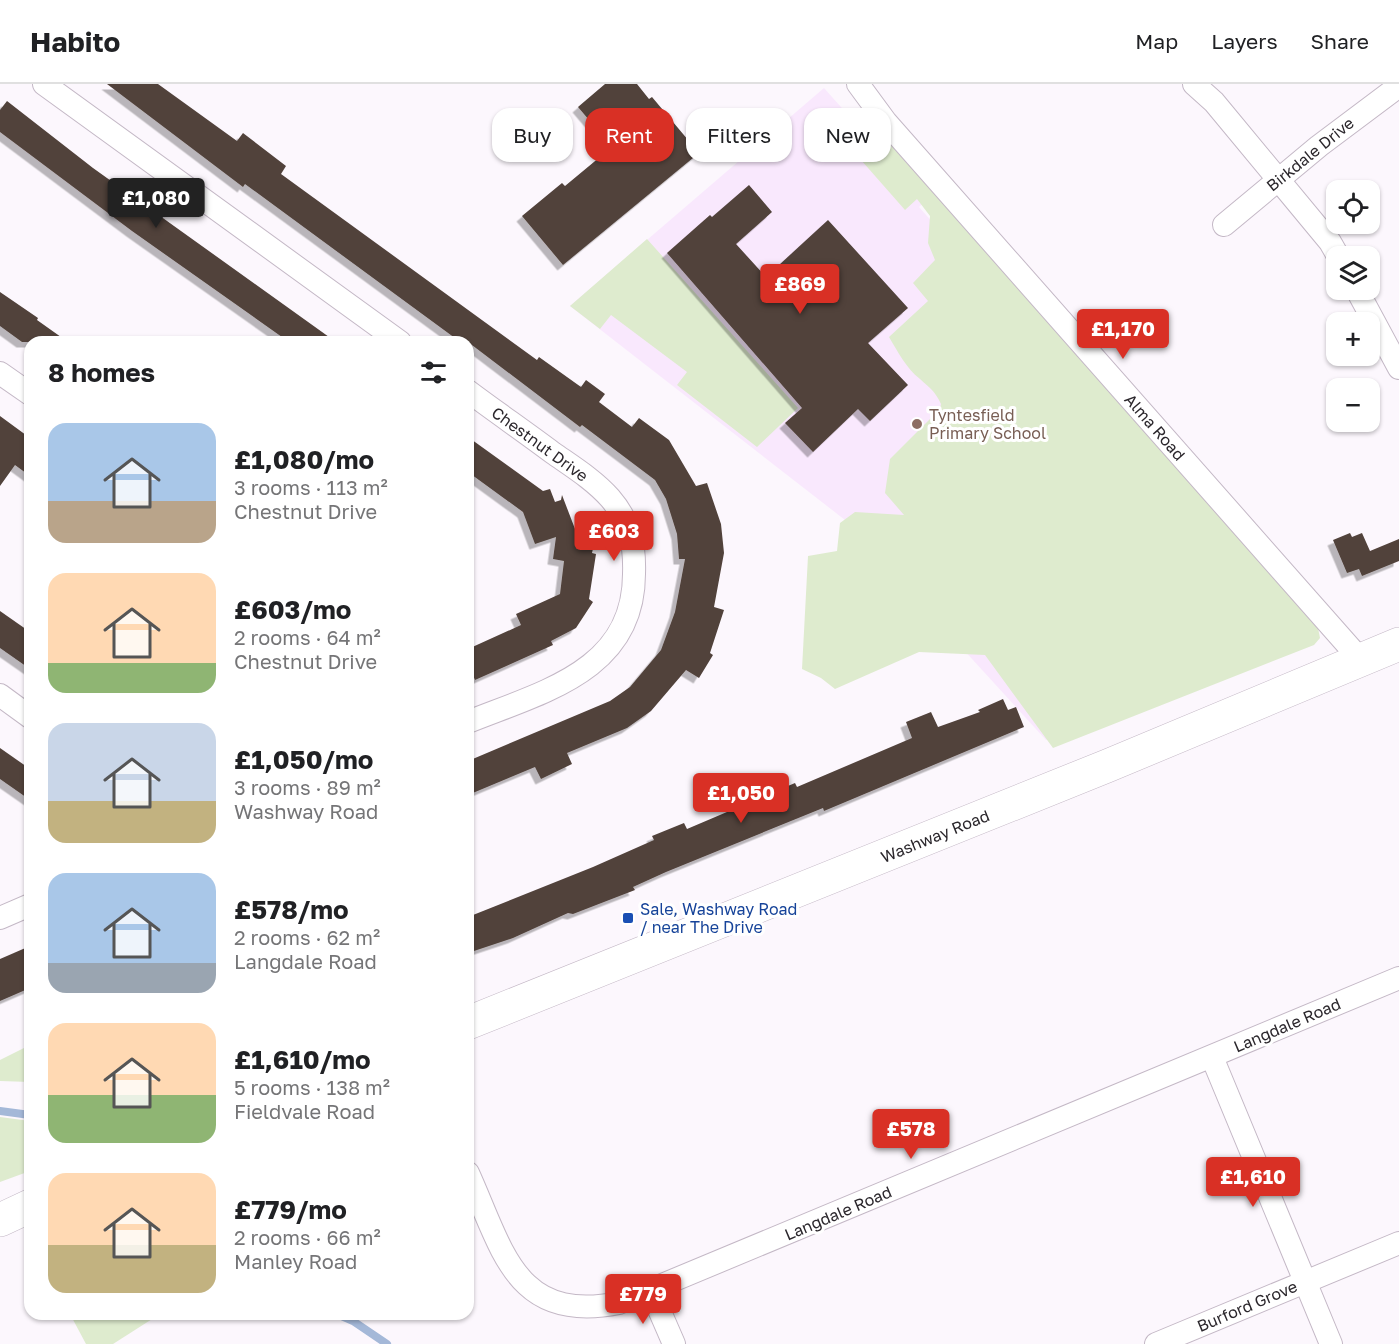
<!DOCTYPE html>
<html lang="en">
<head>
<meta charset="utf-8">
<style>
	:root { --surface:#fff; --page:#f6f6f6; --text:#202124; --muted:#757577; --line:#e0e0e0; --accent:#d93025 }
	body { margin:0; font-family:"Golos Text",sans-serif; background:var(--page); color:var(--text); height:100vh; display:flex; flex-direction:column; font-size:22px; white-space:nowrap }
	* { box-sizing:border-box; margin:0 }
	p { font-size:20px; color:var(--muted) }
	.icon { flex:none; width:33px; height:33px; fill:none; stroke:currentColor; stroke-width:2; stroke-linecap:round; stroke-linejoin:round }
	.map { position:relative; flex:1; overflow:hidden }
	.panel { position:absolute; left:24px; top:252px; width:450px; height:984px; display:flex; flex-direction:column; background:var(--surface); border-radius:18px; box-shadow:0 2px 4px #0004 }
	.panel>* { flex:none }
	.top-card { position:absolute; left:492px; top:24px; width:570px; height:54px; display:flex; gap:12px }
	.tools { position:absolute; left:1326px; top:96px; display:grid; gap:12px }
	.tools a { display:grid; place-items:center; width:54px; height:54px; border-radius:12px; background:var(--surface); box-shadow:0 2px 4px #0004; font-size:30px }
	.price { position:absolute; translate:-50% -51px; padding:0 14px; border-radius:6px; background:var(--accent); color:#fff; font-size:20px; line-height:39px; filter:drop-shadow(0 2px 3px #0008) }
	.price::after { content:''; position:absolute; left:50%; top:36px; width:18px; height:14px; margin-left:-9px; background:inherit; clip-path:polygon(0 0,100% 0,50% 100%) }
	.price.on { background:#222; color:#fff }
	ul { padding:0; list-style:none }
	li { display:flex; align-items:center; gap:18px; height:150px; padding:0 24px }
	li span { display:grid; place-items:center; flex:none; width:168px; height:120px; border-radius:18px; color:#555 }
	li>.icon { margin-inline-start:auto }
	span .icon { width:72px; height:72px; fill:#fffc; stroke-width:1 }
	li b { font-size:26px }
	h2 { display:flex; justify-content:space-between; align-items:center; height:72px; padding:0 24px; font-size:26px }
	.pill { padding:0 21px; border-radius:18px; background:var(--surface); box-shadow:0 2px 4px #0004; font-size:21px; line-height:54px }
	.pill.on { background:var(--accent); color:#fff }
	header { display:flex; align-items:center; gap:36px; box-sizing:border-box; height:84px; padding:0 30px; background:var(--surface); border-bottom:2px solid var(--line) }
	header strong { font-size:28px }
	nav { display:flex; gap:33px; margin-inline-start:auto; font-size:21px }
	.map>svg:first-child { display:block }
</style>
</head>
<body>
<header>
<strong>Habito</strong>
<nav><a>Map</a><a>Layers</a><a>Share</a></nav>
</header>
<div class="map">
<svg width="1399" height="1260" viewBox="0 0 1399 1260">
	<defs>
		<filter id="shadow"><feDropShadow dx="-5.5" dy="5.5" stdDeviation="0" flood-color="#0004"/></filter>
	</defs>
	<rect width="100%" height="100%" fill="#fcf7fd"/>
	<polygon fill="#f9e8fd" points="824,4 925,117 919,123 1303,556 1046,656 845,436 570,222"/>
	<g fill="#deebce">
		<path d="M887,54L1318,544L1320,554L1314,561L1053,664L985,571L919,568L835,605L821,594L802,585L808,472L837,467L840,439L855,428L904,431L885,409L890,375L940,325L941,320C935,307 930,304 920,295C906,284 898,268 889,253L928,217L913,199L935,176L928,159L930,132L917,115L905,126L861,76Z"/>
		<polygon points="647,155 798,324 757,363 677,301 687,288 611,231 600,245 570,222"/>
		<polygon points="30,961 30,998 0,997 0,976"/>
		<polygon points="0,1033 30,1037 30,1087 0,1098"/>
		<polygon points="70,1230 160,1230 113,1260 86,1260"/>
	</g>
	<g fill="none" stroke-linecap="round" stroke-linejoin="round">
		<g stroke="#a4b8d8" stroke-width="8">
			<polyline points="0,1027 30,1031"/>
			<polyline points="337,1230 353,1237 387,1260"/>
		</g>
	</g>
	<g fill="#51423b" filter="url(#shadow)">
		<polygon points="107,0 158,0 237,57 243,49 286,82 281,90 537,276 539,273 581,303 586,296 605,310 599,318 632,343 639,334 669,356 696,402 707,399 721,440 724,469 714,523 724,526 710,569 713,571 699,594 686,586 651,627 627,644 567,669 572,680 541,695 535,683 468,711 468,677 610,617 630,603 661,566 675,528 685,475 679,475 677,450 666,415 655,396 582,341 580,343 468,258 461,255 459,257 245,100 243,103"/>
		<polygon points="605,0 637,0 649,15 652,13 699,69 563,181 522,132 562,99 565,102 612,63 578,23"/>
		<polygon points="7,17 93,84 336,258 289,258 132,147 0,48 0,26"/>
		<polygon points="749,101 772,128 736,160 766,193 828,136 908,224 868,259 908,301 870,337 858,325 813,368 785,339 802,324 667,169 710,131 712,133"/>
		<polygon points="0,208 38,234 37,236 68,258 22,258 0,242"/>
		<polygon points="0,332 30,354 30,392 15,381 0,402"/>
		<polygon points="468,353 543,407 550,405 555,418 561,416 562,411 580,458 594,460 592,469 596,470 589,515 593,518 576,544 551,557 553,561 475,596 468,580 468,565 521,541 516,530 560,510 564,477 553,475 556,453 535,460 523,428 468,388"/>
		<polygon points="1350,449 1352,453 1362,449 1370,467 1399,455 1399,477 1362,492 1359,485 1347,489 1333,456"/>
		<polygon points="0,527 30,548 30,585 0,564"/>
		<polygon points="1003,615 1008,626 1016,623 1024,643 824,727 823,724 666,788 633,803 635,806 573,830 568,829 513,854 468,869 468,833 593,783 654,756 652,752 684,739 687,745 795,699 797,703 912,654 906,638 931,628 938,643 980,628 978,626"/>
		<polygon points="0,664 30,685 30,716 0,695"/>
		<polygon points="30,862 30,904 0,917 0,875"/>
	</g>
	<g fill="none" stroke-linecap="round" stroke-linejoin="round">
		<defs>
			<g id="minor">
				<polyline points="44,0 400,258"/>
				<polyline points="858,0 886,38 1360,575"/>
				<polyline points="1194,0 1214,18 1330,158 1338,172"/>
				<polyline points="1224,141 1319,62 1399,2"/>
				<polyline points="1357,206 1399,284"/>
				<polyline points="0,289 30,310"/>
				<path d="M468,307C496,328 525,348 553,369C573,383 594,396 610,414C630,437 635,460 634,490C634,587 542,608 468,638"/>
				<polyline points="0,611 30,633"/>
				<polyline points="0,834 30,821"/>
				<polyline points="1212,973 1331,1260"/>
				<path d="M468,1089C503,1166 515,1240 619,1219L1399,894"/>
				<polyline points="651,1207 674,1260"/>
				<polyline points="1156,1260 1399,1159"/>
			</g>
			<g id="trunk">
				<polyline points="468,939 1107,682 1399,560"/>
				<polyline points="0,1136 30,1122"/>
			</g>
		</defs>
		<use href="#minor" stroke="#c4b8c6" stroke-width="24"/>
		<use href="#trunk" stroke="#c4b8c6" stroke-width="34"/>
		<use href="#minor" stroke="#fff" stroke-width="22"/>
		<use href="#trunk" stroke="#fff" stroke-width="33"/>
	</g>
	<circle fill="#8d6e63" stroke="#fff" stroke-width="2" cx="917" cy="340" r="6"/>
	<rect fill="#1a4fb4" stroke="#fff" stroke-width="2" x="622" y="828" width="12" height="12" rx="3"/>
	<g text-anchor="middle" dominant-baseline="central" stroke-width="6" stroke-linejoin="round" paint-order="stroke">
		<g font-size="16" fill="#2b272c" stroke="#fff">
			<text transform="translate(1310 70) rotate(-39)">Birkdale Drive</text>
			<text transform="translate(1155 343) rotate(49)">Alma Road</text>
			<text transform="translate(540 360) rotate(36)">Chestnut Drive</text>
			<text transform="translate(935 752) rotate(-22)">Washway Road</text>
			<text transform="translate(1287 941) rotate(-23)">Langdale Road</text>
			<text transform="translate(838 1129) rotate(-23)">Langdale Road</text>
			<text transform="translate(1247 1222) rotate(-23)">Burford Grove</text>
		</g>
		<g font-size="16" fill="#785e54" stroke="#fff" text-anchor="start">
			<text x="929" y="331">Tyntesfield<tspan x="929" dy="18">Primary School</tspan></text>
		</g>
		<g font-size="16" fill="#164399" stroke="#fff" text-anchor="start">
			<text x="640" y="825">Sale, Washway Road<tspan x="640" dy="18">/ near The Drive</tspan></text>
		</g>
	</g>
</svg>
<div class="tools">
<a><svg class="icon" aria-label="locate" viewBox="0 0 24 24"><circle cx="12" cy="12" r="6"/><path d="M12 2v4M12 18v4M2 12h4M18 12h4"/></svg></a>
<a><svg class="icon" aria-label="layers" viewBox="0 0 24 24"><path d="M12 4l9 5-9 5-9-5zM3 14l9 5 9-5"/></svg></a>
<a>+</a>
<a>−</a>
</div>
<b class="price on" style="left:156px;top:145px">£1,080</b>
<b class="price" style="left:800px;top:231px">£869</b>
<b class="price" style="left:1123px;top:276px">£1,170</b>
<b class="price" style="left:614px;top:478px">£603</b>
<b class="price" style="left:741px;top:740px">£1,050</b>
<b class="price" style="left:911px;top:1076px">£578</b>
<b class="price" style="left:1253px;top:1124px">£1,610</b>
<b class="price" style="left:643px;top:1241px">£779</b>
<div class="top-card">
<a class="pill">Buy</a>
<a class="pill on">Rent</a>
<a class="pill">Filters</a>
<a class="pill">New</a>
</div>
<section class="panel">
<h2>8 homes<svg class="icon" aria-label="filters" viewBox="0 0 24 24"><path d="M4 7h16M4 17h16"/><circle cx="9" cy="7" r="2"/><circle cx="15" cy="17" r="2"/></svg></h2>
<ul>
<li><span style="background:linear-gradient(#a9c7e8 65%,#b9a48a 0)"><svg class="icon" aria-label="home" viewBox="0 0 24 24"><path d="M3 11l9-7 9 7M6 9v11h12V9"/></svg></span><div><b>£1,080/mo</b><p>3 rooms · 113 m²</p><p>Chestnut Drive</p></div></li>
<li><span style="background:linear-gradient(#ffd9b3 75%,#8fb573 0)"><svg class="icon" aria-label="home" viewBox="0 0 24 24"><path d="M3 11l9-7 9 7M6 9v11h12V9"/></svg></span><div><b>£603/mo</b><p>2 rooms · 64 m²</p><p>Chestnut Drive</p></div></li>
<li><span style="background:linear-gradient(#c9d6e8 65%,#c2b280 0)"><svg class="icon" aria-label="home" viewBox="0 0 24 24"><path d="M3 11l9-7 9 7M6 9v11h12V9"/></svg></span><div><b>£1,050/mo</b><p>3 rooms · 89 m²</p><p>Washway Road</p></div></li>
<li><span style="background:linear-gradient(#a9c7e8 75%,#9aa5b1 0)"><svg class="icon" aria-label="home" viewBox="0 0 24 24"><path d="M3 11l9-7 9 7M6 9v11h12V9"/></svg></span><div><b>£578/mo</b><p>2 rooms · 62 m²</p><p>Langdale Road</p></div></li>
<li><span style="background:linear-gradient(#ffd9b3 60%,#8fb573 0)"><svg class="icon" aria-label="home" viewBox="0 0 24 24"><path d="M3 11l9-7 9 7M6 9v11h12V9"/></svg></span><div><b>£1,610/mo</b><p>5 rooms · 138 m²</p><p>Fieldvale Road</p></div></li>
<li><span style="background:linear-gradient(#ffd9b3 60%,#c2b280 0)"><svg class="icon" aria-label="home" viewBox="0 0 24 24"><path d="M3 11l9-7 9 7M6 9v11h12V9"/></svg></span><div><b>£779/mo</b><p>2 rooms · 66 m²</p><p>Manley Road</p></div></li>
</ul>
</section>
</div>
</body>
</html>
